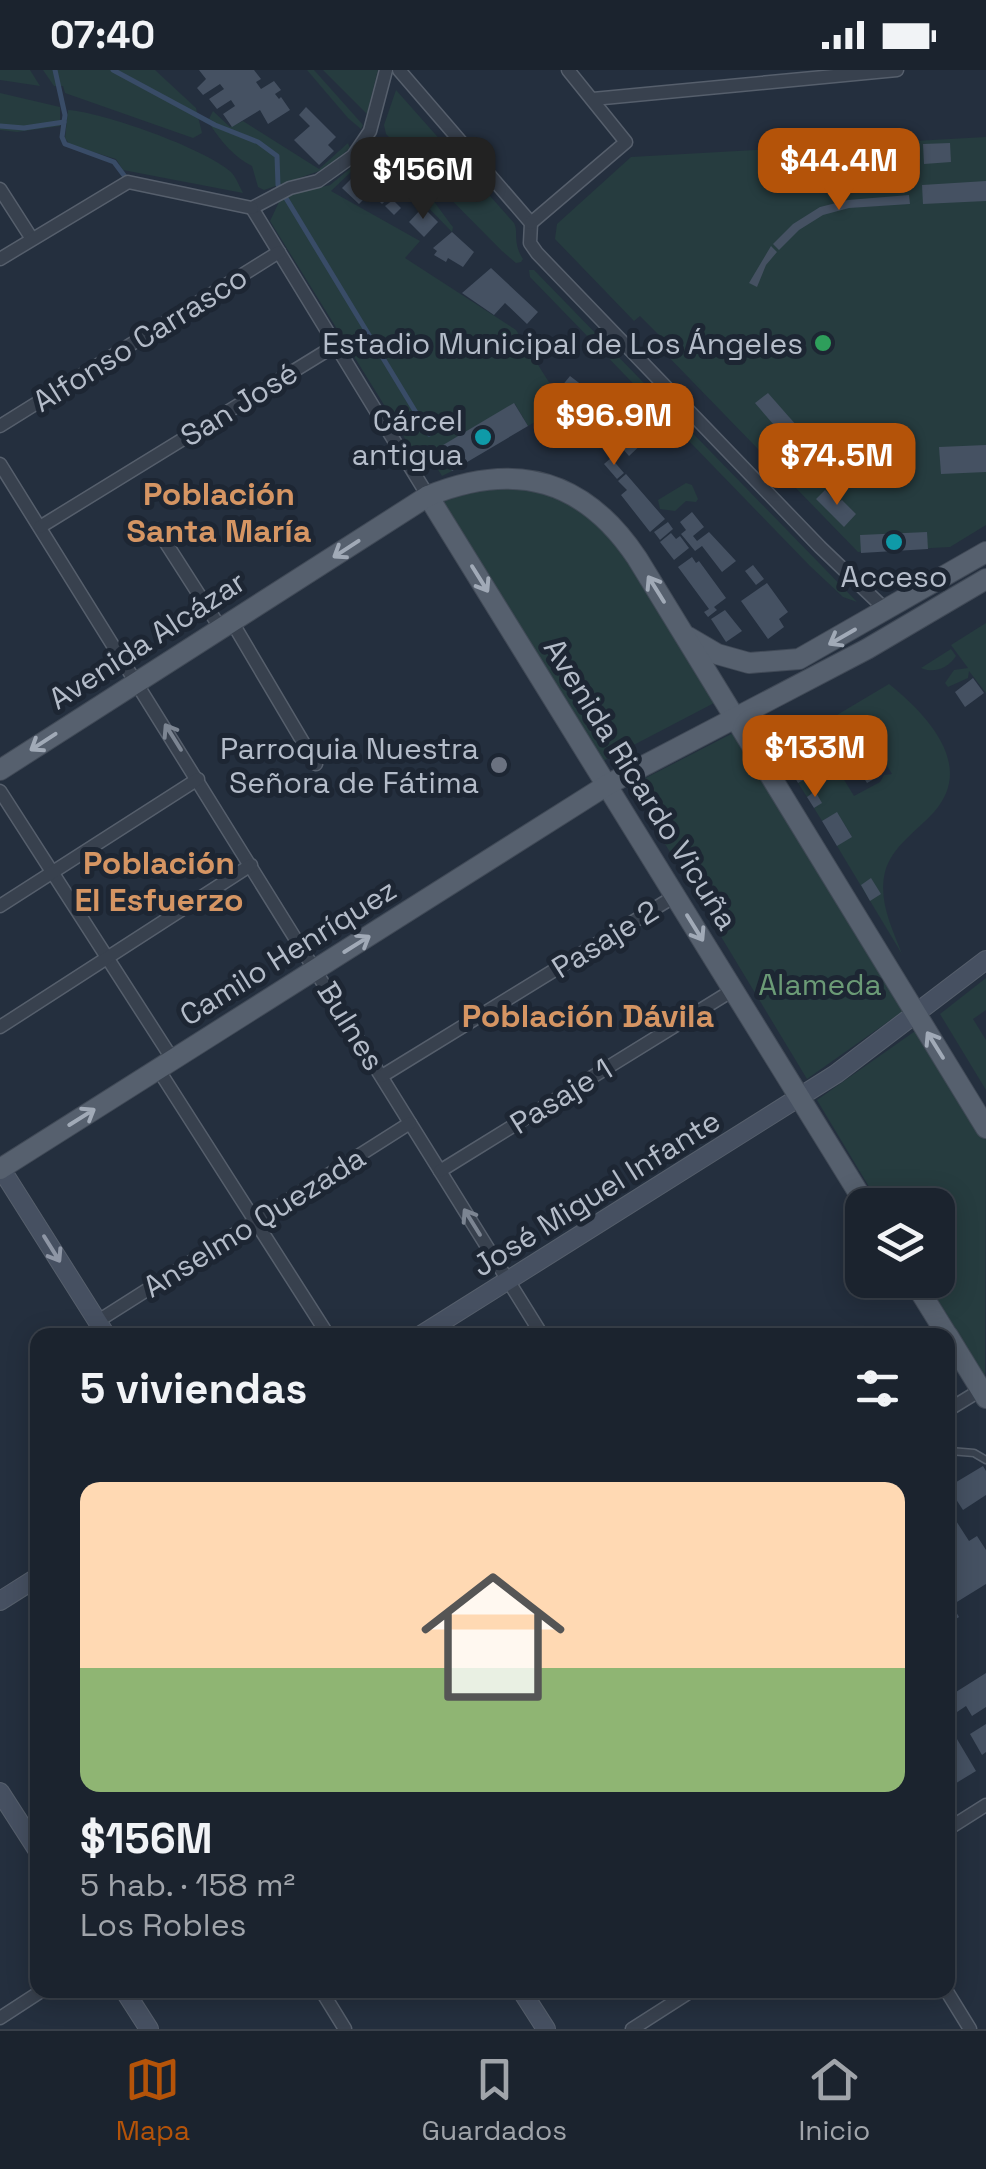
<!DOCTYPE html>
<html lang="es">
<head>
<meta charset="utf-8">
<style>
	:root { --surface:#1b232e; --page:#282f3a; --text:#f1f3f6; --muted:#a0a4aa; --line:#39404a; --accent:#b45309 }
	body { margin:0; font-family:"Space Grotesk",sans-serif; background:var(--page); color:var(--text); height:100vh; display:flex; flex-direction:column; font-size:38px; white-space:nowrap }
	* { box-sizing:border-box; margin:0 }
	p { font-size:32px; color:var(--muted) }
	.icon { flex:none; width:55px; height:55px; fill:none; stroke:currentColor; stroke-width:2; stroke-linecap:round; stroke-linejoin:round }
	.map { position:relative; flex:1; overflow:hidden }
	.panel { position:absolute; left:30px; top:1258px; width:925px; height:670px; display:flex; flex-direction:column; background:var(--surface); border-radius:20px; box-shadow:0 5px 25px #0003,0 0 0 2px var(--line) }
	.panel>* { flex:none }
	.controls { position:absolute; left:845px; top:1118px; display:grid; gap:20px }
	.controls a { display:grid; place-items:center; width:110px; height:110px; border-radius:20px; background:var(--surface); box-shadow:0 5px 25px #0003,0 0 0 2px var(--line); font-size:50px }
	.price { position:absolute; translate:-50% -85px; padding:0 22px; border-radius:20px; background:var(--accent); color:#fff; font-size:32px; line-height:65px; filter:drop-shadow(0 2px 5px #0008) }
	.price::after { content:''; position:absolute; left:50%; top:60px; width:30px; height:22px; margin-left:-15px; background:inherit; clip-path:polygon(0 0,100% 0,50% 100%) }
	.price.active { background:#222; color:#fff }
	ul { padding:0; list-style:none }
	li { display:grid; align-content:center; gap:20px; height:530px; padding:0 50px }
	li span { display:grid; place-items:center; height:310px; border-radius:20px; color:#555 }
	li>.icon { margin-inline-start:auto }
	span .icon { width:180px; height:180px; fill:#fffc; stroke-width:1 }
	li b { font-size:42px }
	h2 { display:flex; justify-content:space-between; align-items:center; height:120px; padding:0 50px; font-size:42px }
	.status { display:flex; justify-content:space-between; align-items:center; height:70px; padding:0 50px; background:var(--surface); direction:ltr }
	.status svg { height:28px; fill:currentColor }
	.tab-bar { display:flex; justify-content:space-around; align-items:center; height:140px; border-top:2px solid var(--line); background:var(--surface); font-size:28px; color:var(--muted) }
	.tab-bar a { display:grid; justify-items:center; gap:5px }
	.tab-bar .active { color:var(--accent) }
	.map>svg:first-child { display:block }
</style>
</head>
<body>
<div class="status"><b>07:40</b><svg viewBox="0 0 49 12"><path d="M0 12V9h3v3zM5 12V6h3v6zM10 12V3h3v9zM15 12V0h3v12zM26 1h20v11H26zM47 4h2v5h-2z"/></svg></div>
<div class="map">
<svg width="986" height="1959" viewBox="0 0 986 1959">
	<rect width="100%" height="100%" fill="#242f3e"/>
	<g fill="#263c3f" fill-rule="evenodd">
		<polygon points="0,0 30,0 40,16 0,10"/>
		<polygon points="43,0 155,0 196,38 202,63 193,68 65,23 63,16 54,16"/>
		<polygon points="307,0 314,0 363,55 361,59 348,48"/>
		<polygon points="323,0 378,0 367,44"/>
		<path d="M396,20L514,153C519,162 512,172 523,189L521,192L516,193L502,181L386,64L384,55Z"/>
		<polygon points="0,23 60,37 60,56 17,62 0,60"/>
		<path d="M68,40C102,42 204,78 231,102C236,107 240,118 243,123L123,100L116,89L70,75L65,68Z"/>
		<path d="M213,41L230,57L243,51L319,99L348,73L350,78L328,98L264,120L258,117L252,96C235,88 221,71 211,56L213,51L209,49Z"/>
		<polygon points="986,67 986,455 950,477 858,482 658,276 663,269 640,246 634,251 555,169 557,154 631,87"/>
		<path d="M374,79C404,84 435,134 453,157L452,162L373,81L331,121L420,171L405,188L516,260L564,336L559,347L549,344L528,356L515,334L439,378L452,401L442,406L437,398L426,399L422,396L270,151L279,132L292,124L330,115Z"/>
		<polygon points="529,200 534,200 857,532 843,527 810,496 530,207"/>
		<polygon points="686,413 692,415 698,429 696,432 686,431 675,441 660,439 658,430"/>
		<polygon points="514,416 558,425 616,468 716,632 603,691 442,432 479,420"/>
		<polygon points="986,553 986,623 969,601 968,608 948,617 945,613 954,600 968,598 951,575"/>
		<path d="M951,579L956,586C948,598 934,604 921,598Z"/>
		<path d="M889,614C926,644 976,695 934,742C917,761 892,776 885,802C878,831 892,858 902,884L837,776L851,765L837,743L822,751L814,738L821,733L815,722L807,727L798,713L808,706L798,689L804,685L795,670ZM862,654L892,704L884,705L880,712L854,726L824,677Z"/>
		<polygon points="735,662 906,939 807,1009 630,716"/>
		<polygon points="986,908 986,940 973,949 986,970 986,1020 940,944"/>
		<polygon points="918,959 986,1068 985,1307 926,1210 938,1210 938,1135 880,1135 817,1030"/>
	</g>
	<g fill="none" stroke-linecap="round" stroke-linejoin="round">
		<g stroke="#394c67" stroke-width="5">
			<polyline points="55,0 65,45 62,67 65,74 114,92 126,108"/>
			<polyline points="113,0 215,55 258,72 277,86 278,115 429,364"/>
			<polyline points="0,56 24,58 64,52"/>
		</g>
	</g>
	<g fill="#455162">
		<polygon points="199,0 254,0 261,9 256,12 261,19 274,11 281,20 275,24 279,29 281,27 290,40 268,54 260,40 232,57 223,44 235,36 231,30 217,39 209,29 224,19 220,14 203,25 197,18 206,9"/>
		<polygon points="306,37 336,67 328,75 334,81 319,95 294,70 310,56 299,45"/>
		<polygon points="918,73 920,89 882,92 881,75"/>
		<polygon points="950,73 951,92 924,94 923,74"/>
		<polygon points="371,89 399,118 382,134 354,106"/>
		<polygon points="352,108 369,124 359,134 342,118"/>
		<polygon points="986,111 986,131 923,134 922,115"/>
		<polygon points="909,125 910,134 849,138 823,145 799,160 779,180 773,174 793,154 820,137 848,130"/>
		<polygon points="393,130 401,138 394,145 385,136"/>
		<polygon points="423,137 438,152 424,167 409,152"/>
		<polygon points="452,162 474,182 463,197 448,188 446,192 434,185 437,181 433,178"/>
		<polygon points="771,176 777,182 766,195 757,217 749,213"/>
		<polygon points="491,198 538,242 527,254 505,233 494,245 462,223"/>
		<polygon points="562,265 576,280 569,287 555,272"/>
		<polygon points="570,306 587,319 583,324 590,330 581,342 557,322"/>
		<polygon points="768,323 797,356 786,369 755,333"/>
		<polygon points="514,333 528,356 452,401 438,378"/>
		<polygon points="628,336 634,343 629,348 647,369 629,386 604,357"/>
		<polygon points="586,349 601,365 593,373 578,357"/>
		<polygon points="801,359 835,378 831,395 791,373"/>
		<polygon points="986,375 986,402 941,404 939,377"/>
		<polygon points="841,380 883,384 883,401 838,396"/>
		<polygon points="611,388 624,403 617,409 604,394"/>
		<polygon points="626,404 665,449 650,462 621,425 627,420 618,411"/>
		<polygon points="825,420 838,433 842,430 856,444 844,457 816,429"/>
		<polygon points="692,442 704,457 693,466 697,471 709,462 736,491 722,502 702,476 695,481 681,464 686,460 680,452"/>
		<polygon points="668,452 673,459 660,470 654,462"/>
		<polygon points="927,462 928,479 861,483 860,465"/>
		<polygon points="671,463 676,469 680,466 689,478 674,490 660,472"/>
		<polygon points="692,487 696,493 699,491 726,528 714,537 717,540 708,547 704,542 709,539 678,497"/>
		<polygon points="753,495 764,509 756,515 745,501"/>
		<polygon points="767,513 788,542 779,549 784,557 768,569 741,531"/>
		<polygon points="725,540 742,561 726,572 711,549"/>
		<polygon points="973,608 984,623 965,637 955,622"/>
		<polygon points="856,663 860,670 866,667 871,677 847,691 846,687 840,691 836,682 844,677 841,672"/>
		<polygon points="795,670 804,685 798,689 809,707 798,713 779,680"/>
		<polygon points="874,693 881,705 867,713 860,702"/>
		<polygon points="815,721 822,733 814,738 807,727"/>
		<polygon points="837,742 852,767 837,776 822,751"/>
		<polygon points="871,808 881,824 870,831 861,815"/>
		<polygon points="983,1396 986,1401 986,1425 963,1440 948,1417"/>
		<polygon points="951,1443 969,1471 977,1466 986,1480 986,1514 952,1535 959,1547 948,1554 948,1445"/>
		<polygon points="986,1603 986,1637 972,1646 966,1636 954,1644 948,1627"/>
		<polygon points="948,1654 976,1701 948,1718"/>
		<polygon points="986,1654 986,1682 982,1685 970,1664"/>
	</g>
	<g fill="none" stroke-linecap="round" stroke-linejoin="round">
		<defs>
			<g id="lane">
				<polyline points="948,1340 949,1381"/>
				<polyline points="950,1381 974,1383 986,1390"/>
			</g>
			<g id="street">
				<polyline points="399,0 531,153 530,173 537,183 820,477 887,541"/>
				<polyline points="593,29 897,0"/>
				<polyline points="0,119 32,169"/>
				<polyline points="252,138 428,426"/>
				<polyline points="252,138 290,118 318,111 353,86 370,61 386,0"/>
				<polyline points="531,153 626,72 568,0"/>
				<polyline points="0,189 128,112 252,138"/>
				<polyline points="0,356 279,182"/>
				<polyline points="0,394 542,1265"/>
				<polyline points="40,457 336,275"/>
				<polyline points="157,459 221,559"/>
				<polyline points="232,552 316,694"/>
				<polyline points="0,721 173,990"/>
				<polyline points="0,836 198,709"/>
				<polyline points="0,957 251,795"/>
				<polyline points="158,999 328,1265"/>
				<polyline points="382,1006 675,826"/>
				<polyline points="440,1101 733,920"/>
				<polyline points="98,1251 410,1053"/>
				<polyline points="948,1340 984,1318"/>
				<polyline points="948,1759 986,1735"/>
				<polyline points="321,1920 345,1959"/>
				<polyline points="946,1920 970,1959"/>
				<polyline points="0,1948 43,1920"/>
				<polyline points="632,1959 693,1920"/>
			</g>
			<g id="secondary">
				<polyline points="0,1097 106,1265"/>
				<polyline points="421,1265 836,1004 986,890"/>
				<polyline points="0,1531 38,1507"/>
				<polyline points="0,1722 38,1781"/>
				<polyline points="124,1920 149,1959"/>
				<polyline points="521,1920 546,1959"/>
			</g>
			<g id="primary">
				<polyline points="428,426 866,1135"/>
				<polyline points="688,567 717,584 749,593 799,589 986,482"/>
				<path d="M0,700L428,426C516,390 585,410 637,488L986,1058"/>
				<polyline points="0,1099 607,715 867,579 986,509"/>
				<polyline points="913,1210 947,1265"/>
				<polyline points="948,1266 986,1328"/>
			</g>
		</defs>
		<use href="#lane" stroke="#565f6c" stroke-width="9"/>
		<use href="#street" stroke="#565f6c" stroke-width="15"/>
		<use href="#secondary" stroke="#565f6c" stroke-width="20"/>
		<use href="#primary" stroke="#414a57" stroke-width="22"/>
		<use href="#lane" stroke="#38414e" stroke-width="6"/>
		<use href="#street" stroke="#38414e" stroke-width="12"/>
		<use href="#secondary" stroke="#465061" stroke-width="18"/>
		<use href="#primary" stroke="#56606e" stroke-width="20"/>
	</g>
	<defs><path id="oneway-shaft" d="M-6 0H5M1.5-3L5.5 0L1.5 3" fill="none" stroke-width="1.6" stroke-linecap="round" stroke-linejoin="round" transform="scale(2.5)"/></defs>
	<g stroke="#a1aab7">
		<use href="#oneway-shaft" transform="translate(346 479) rotate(147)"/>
		<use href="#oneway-shaft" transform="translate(480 509) rotate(58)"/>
		<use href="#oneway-shaft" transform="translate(656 519) rotate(-122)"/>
		<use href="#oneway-shaft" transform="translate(842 567) rotate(150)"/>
		<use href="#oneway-shaft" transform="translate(43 672) rotate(147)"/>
		<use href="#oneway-shaft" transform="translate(695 858) rotate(58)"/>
		<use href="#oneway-shaft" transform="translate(357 874) rotate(-32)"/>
		<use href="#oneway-shaft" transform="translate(935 975) rotate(-122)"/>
		<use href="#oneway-shaft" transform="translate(82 1047) rotate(-32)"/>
	</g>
	<g stroke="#7c8592">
		<use href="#oneway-shaft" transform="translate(173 667) rotate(-122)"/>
		<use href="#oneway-shaft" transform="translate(472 1152) rotate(-122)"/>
	</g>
	<use stroke="#8e96a5" href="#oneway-shaft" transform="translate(52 1179) rotate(58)"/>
	<circle fill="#2e9e5b" stroke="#1d2633" stroke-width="4" cx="823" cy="273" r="10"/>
	<g fill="#0f9aa8" stroke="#1d2633" stroke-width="4">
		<circle cx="483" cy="367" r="10"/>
		<circle cx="894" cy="472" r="10"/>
	</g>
	<circle fill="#6b7280" stroke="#1d2633" stroke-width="4" cx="499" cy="695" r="10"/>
	<g text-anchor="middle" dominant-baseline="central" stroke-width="10" stroke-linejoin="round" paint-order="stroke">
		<g font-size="30" fill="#b4bcc9" stroke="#1d2633">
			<text transform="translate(140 269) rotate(-32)">Alfonso Carrasco</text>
			<text transform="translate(239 334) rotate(-32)">San José</text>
			<text transform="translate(147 570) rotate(-33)">Avenida Alcázar</text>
			<text transform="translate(641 714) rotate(58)">Avenida Ricardo Vicuña</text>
			<text transform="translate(605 869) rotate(-32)">Pasaje 2</text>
			<text transform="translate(288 882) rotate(-32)">Camilo Henríquez</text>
			<text transform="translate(351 956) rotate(58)">Bulnes</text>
			<text transform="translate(561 1026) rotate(-32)">Pasaje 1</text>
			<text transform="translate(596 1123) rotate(-32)">José Miguel Infante</text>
			<text transform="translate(254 1152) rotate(-32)">Anselmo Quezada</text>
		</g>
		<g font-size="30" fill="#b4bcc9" stroke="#1d2633" text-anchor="end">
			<text x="803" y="273">Estadio Municipal de Los Ángeles</text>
			<text x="463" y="350">Cárcel<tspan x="463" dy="34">antigua</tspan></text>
			<text x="894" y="506" text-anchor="middle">Acceso</text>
			<text x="479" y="678">Parroquia Nuestra<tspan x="479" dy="34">Señora de Fátima</tspan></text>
		</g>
		<g font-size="30" fill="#6b9a76" stroke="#1d2633">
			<text x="820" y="914">Alameda</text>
		</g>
		<g font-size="32" font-weight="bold" fill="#d59563" stroke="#1d2633">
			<text x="219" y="424">Población<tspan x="219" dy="37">Santa María</tspan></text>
			<text x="159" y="793">Población<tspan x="159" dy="37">El Esfuerzo</tspan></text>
			<text x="588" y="946">Población Dávila</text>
		</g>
	</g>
</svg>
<div class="controls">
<a><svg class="icon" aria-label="layers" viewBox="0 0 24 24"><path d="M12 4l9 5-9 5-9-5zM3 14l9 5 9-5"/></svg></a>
</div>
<b class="price" style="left:839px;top:143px">$44.4M</b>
<b class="price active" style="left:423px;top:152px">$156M</b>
<b class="price" style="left:614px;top:398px">$96.9M</b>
<b class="price" style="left:837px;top:438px">$74.5M</b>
<b class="price" style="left:815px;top:730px">$133M</b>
<section class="panel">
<h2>5 viviendas<svg class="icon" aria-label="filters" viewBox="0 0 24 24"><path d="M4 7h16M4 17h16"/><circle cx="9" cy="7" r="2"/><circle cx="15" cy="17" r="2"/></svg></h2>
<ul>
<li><span style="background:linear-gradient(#ffd9b3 60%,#8fb573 0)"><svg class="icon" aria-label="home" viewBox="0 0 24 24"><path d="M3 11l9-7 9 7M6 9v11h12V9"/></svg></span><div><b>$156M</b><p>5 hab. · 158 m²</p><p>Los Robles</p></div></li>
</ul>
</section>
</div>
<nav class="tab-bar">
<a class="active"><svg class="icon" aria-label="map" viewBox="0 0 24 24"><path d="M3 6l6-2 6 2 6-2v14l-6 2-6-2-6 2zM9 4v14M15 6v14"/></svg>Mapa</a>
<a><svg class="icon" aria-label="saved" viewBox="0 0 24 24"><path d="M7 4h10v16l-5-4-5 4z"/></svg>Guardados</a>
<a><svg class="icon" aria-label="home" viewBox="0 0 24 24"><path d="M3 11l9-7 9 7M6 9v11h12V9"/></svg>Inicio</a>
</nav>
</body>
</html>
